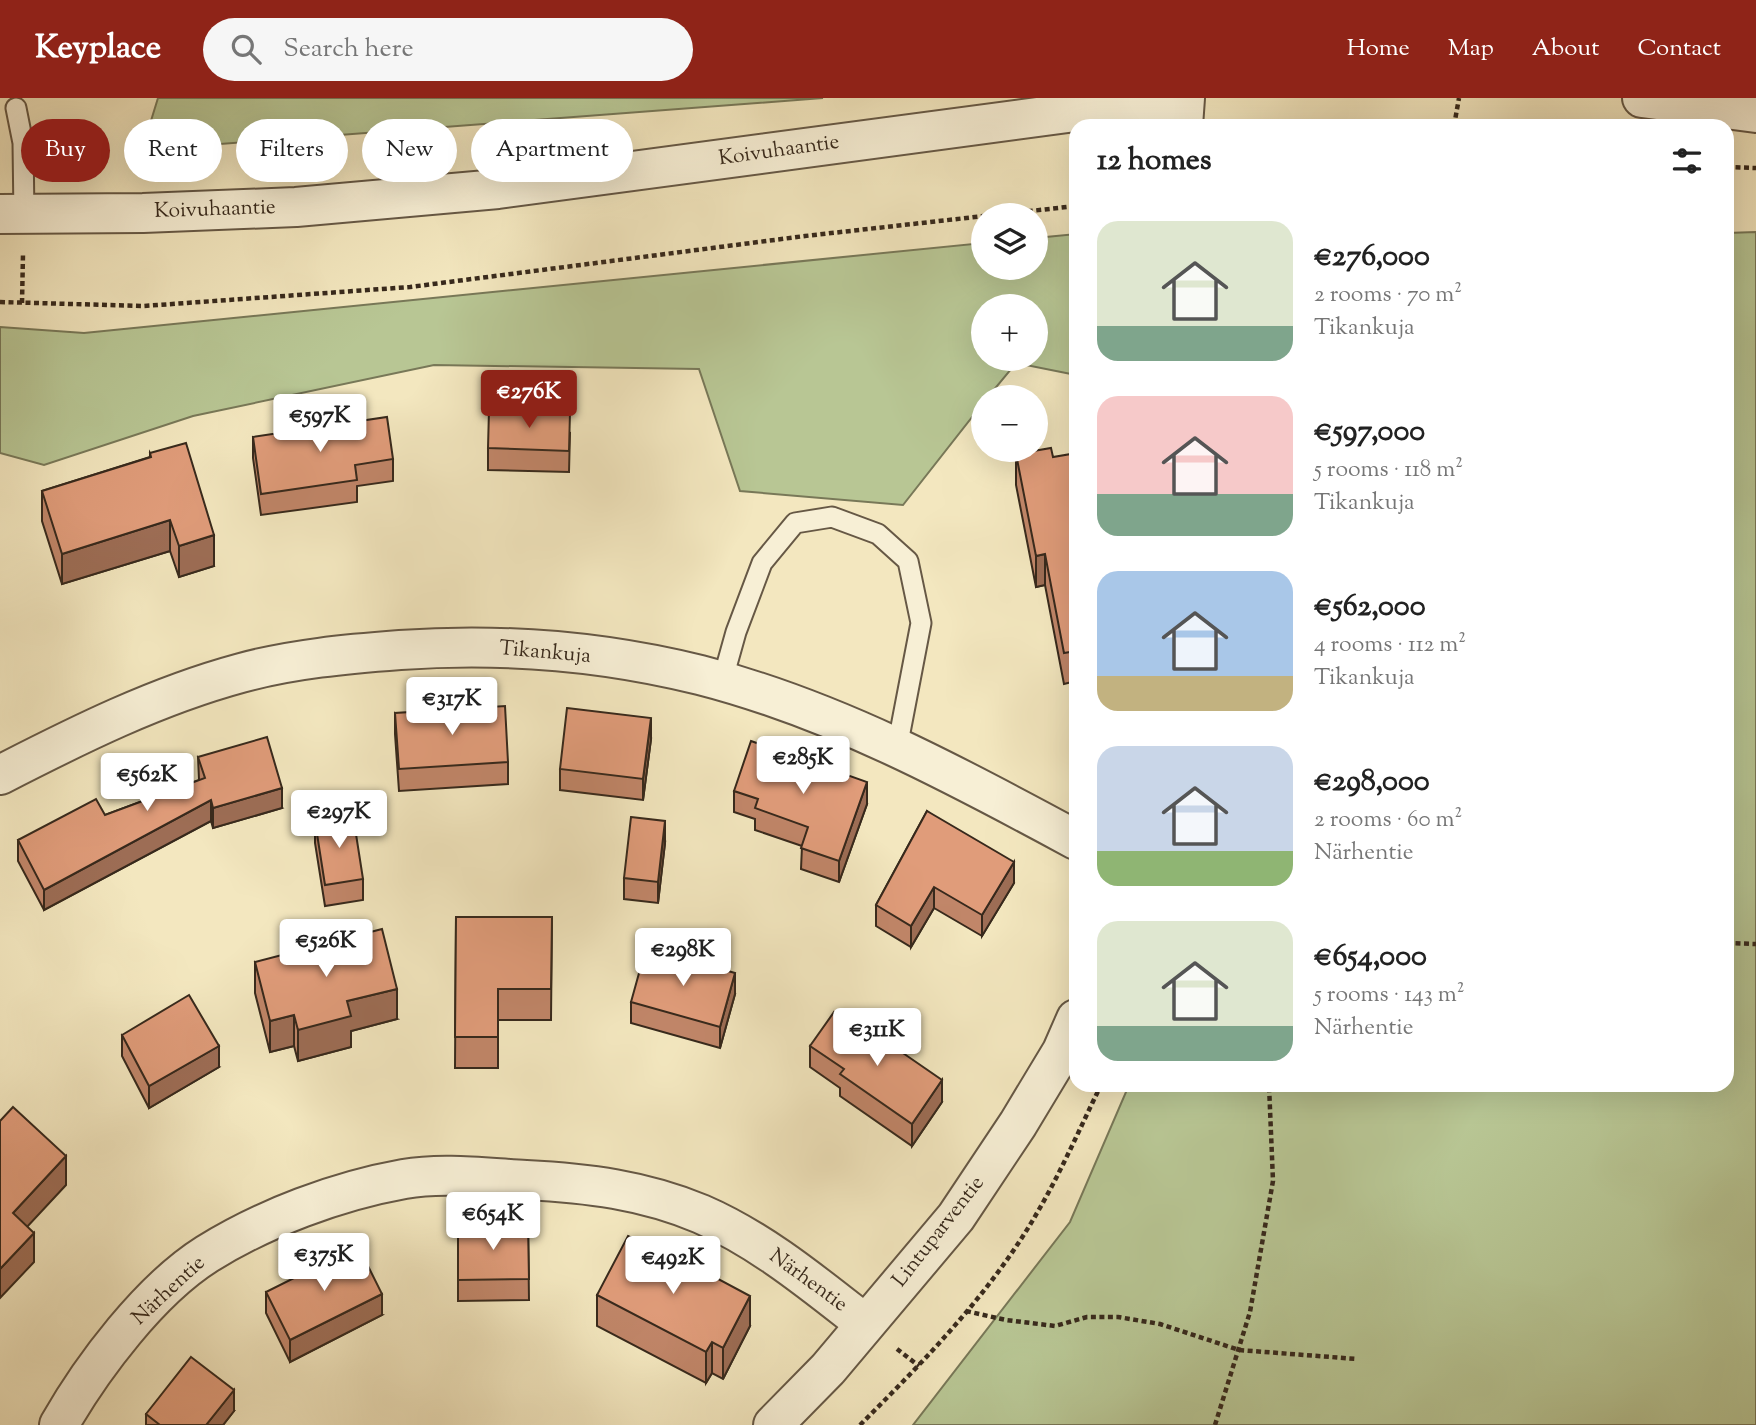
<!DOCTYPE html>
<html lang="en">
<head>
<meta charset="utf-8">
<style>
	:root { --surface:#fff; --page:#f6f6f6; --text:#222; --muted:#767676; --accent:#8f2418 }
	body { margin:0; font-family:"Sorts Mill Goudy",serif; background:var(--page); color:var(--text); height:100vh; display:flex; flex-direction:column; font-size:26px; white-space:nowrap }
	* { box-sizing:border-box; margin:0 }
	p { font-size:23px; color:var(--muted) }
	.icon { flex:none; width:38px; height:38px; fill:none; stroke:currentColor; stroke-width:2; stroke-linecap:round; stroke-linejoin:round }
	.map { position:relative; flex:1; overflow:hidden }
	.details { position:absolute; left:1069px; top:21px; width:665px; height:973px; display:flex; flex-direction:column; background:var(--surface); border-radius:21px; box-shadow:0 7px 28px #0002 }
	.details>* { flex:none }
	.hud { position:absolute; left:21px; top:21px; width:665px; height:63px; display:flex; gap:14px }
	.fabs { position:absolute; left:971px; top:105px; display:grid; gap:14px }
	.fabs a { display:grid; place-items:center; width:77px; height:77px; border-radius:50%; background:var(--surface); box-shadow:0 7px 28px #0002; font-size:35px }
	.price { position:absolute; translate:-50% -60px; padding:0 16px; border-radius:7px; background:#fff; color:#222; font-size:23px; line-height:46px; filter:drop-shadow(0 2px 4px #0008) }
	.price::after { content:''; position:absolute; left:50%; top:42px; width:21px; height:16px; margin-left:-10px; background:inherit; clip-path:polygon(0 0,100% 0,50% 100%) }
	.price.on { background:var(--accent); color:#fff }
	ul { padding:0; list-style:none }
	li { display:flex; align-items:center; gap:21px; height:175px; padding:0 28px }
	li span { display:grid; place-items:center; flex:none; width:196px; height:140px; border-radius:21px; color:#555 }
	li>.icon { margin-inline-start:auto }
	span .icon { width:84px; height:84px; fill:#fffc; stroke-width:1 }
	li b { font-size:30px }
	h2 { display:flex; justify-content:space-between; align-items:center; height:84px; padding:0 28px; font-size:30px }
	.pill { padding:0 24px; border-radius:32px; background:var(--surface); box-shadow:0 7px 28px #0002; font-size:24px; line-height:63px }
	.pill.on { background:var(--accent); color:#fff }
	header { display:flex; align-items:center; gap:42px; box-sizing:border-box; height:98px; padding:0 35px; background:var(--accent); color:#fff }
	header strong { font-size:33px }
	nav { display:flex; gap:38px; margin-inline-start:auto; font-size:24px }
	.search { width:490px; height:63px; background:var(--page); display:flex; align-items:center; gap:18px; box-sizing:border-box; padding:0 24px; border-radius:38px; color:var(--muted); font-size:26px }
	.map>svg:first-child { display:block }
</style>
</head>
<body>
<header>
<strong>Keyplace</strong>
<div class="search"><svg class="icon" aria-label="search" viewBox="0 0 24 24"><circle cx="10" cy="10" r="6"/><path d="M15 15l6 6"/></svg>Search here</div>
<nav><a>Home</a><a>Map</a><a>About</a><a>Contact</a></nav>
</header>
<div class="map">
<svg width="1756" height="1327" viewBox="0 0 1756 1327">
	<rect width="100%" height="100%" fill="#f3e7bf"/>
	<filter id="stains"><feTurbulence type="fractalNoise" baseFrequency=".00286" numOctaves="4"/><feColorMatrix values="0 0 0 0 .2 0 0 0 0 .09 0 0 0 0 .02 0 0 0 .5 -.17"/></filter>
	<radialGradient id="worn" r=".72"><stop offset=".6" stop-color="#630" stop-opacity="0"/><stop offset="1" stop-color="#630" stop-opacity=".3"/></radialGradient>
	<g fill="#b8c694" stroke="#787858" stroke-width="2" fill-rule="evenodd">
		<polygon points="158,0 823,0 142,52"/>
		<polygon points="1756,134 1756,1327 913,1327 1070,1124 1129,987 1727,987 1727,135"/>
		<path d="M1076,136V277L1016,265L988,299H984L983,305L903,407L740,393L699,271L434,267L193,318L44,367L0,355V229L84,235L983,145L984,170H1036V140ZM984,208H1036V261H984Z"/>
	</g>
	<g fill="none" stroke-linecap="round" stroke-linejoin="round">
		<defs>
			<g id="service">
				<polyline points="16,10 23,45 24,118"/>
				<polyline points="722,584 736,534 762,465 795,425 832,419 878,436 908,463 921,525 897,650"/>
			</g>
			<g id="minor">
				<polyline points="1183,28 1185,0"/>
				<path d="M0,677C78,637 156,598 241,575C292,561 347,556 400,552C499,545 603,553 700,577C833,611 956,677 1076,742"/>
				<path d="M59,1327C92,1269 150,1192 207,1156C265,1120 337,1093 404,1081C443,1074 487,1080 526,1082C587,1085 644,1092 701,1116C761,1142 813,1185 864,1225"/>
				<polyline points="773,1327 828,1271 956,1119 1018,1026 1062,953 1076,921"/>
			</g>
			<g id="tertiary">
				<polyline points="1642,0 1756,15"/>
				<polyline points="0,116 143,115 296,109 498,91 1180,0"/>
			</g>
		</defs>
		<use href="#service" stroke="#665845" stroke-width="23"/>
		<use href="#minor" stroke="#665845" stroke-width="42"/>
		<use href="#tertiary" stroke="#665845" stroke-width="42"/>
		<g stroke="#37291c" stroke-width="4.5" stroke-dasharray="5 3.5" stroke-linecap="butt">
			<polyline points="1454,28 1459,0"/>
			<polyline points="1727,69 1756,70"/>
			<polyline points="994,117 1076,108"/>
			<polyline points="0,204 144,208 410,189 805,138 984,118"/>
			<polyline points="22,205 23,156"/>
			<polyline points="1727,845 1756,846"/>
			<polyline points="966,1213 1006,1222 1055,1228 1087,1219 1118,1219 1160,1226 1239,1252 1357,1261"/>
			<polyline points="897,1251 919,1268"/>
			<path d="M860,1327C924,1263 991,1195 1037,1115C1061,1074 1080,1030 1101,987"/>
			<polyline points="1215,1327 1250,1214 1273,1083 1269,987"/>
		</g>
		<use href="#service" stroke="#f7efd5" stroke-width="19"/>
		<use href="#minor" stroke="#f7efd5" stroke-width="38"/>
		<use href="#tertiary" stroke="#f7efd5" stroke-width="38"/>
	</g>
	<g fill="#c18669" stroke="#37291c" stroke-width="2">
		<polygon points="570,335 569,374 488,372 488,350"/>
		<polygon points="253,339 393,361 393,383 357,388 357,404 261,417 253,360"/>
		<polygon points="150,355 214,468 179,479 170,453 62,486 42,423 42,393 150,359"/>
		<polygon points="1016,356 1053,359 1076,382 1076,583 1064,586 1045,487 1036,489 1016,387"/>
		<polygon points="395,615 508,664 508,686 399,693 395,636"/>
		<polygon points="651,641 643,702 560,692 560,671"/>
		<polygon points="198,659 282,710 213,730 211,723 44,812 18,763 18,742 105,717 199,682"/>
		<polygon points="734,693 867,706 839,784 801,771 802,748 755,732 755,721 734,714"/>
		<polygon points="927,713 1014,785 982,838 934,810 911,849 876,828 876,807"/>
		<polygon points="315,723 363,781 363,802 325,808 315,745"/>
		<polygon points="665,745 658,805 624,801 624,780"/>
		<polygon points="456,819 552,819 551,922 498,922 498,970 455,970"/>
		<polygon points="255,864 397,921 351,933 351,949 298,963 294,948 270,954 255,895"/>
		<polygon points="735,896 720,950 631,925 631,904"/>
		<polygon points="122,937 219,969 149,1010 122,958"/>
		<polygon points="810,948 942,1004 912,1048 840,998 840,990 810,969"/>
		<polygon points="528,1125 529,1202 458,1203 458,1126"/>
		<polygon points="266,1194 382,1217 290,1264 266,1215"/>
		<polygon points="597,1197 750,1228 723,1281 712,1275 706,1285 597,1228"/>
		<polygon points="234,1313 223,1327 146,1327 146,1316"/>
	</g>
	<g fill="#9d6d55" stroke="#37291c" stroke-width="2">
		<polygon points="170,422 170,453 62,486 62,456"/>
		<polygon points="214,437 214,468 179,479 179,448"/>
		<polygon points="1045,456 1045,487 1036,489 1036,458"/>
		<polygon points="651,620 651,641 643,702 643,681"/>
		<polygon points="867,684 867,706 839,784 839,763"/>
		<polygon points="282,690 282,710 213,730 213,710"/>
		<polygon points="211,702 211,723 44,812 44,792"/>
		<polygon points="665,723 665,745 658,805 658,784"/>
		<polygon points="1014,764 1014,785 982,838 982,817"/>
		<polygon points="934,789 934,810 911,849 911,828"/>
		<polygon points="735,875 735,896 720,950 720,929"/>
		<polygon points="397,891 397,921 351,933 351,949 298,963 298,932 347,903"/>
		<polygon points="294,917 294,948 270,954 270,923"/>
		<polygon points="219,948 219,969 149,1010 149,988"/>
		<polygon points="942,982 942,1004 912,1048 912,1026"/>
		<polygon points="66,1058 66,1087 13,1144 13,1115"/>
		<polygon points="34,1135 34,1164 0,1200 0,1171"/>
		<polygon points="382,1196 382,1217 290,1264 290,1242"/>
		<polygon points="750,1198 750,1228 723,1281 723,1250"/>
		<polygon points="712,1244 712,1275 706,1285 706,1254"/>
		<polygon points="234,1292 234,1313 223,1327 206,1327"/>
	</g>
	<g fill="#e09c7a" stroke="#37291c" stroke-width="2">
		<polygon points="489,312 570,314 569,353 488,350"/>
		<polygon points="387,319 393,361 355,367 357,382 261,396 253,339"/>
		<polygon points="186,345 214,437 179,448 170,422 62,456 42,393 151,359 150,355"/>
		<polygon points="1051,350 1053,359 1071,356 1076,382 1076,553 1064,555 1045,456 1036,458 1016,356"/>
		<polygon points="505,608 508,664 399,671 395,615"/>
		<polygon points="567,610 651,620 643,681 560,671"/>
		<polygon points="267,639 282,690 213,710 211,702 44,792 18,742 96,701 105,717 205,680 198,659"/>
		<polygon points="751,643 867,684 839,763 801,750 808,729 755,710 758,701 734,693"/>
		<polygon points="927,713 1014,764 982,817 934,789 911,828 876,807"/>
		<polygon points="353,717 363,781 325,787 315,723"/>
		<polygon points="631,719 665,723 658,784 624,780"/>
		<polygon points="456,819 552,819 551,891 498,891 498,939 455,939"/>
		<polygon points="382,831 397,891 347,903 351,918 298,932 294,917 270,923 255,864"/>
		<polygon points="646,850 735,875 720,929 631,904"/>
		<polygon points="189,897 219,948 149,988 122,937"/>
		<polygon points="834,914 867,938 871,933 942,982 912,1026 840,976 844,971 810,948"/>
		<polygon points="13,1009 66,1058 13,1115 34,1135 0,1171 0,1023"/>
		<polygon points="528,1125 529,1181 458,1182 458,1126"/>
		<polygon points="628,1138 677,1164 679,1160 750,1198 723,1250 712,1244 706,1254 597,1197"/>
		<polygon points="358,1148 382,1196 290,1242 266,1194"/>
		<polygon points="191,1259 234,1292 206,1327 160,1327 146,1316"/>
	</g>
	<g text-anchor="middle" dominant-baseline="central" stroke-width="7" stroke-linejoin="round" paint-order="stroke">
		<g font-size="21" fill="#37291c" stroke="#f7efd5">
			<text transform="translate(779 53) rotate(-8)">Koivuhaantie</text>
			<text transform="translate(215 112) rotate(-2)">Koivuhaantie</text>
			<text transform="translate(545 555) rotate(5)">Tikankuja</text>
			<text transform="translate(939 1134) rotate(-52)">Lintuparventie</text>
			<text transform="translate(808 1183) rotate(36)">Närhentie</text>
			<text transform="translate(169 1193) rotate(-43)">Närhentie</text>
		</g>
	</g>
	<rect width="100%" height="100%" filter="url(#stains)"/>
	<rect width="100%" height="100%" fill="url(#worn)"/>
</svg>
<div class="fabs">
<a><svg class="icon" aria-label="layers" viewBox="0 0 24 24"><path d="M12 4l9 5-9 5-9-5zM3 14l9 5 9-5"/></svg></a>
<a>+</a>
<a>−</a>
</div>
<b class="price on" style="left:529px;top:332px">€276K</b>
<b class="price" style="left:320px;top:356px">€597K</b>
<b class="price" style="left:452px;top:639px">€317K</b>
<b class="price" style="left:803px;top:698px">€285K</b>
<b class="price" style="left:147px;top:715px">€562K</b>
<b class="price" style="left:339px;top:752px">€297K</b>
<b class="price" style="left:326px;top:881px">€526K</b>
<b class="price" style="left:683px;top:890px">€298K</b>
<b class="price" style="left:877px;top:970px">€311K</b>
<b class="price" style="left:493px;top:1154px">€654K</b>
<b class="price" style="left:324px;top:1195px">€375K</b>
<b class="price" style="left:673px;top:1198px">€492K</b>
<div class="hud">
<a class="pill on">Buy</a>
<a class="pill">Rent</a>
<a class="pill">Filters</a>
<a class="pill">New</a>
<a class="pill">Apartment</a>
</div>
<section class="details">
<h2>12 homes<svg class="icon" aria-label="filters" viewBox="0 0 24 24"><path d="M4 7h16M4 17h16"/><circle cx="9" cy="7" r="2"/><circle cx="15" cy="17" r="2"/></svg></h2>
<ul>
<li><span style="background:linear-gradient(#dfe7d0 75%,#7fa58c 0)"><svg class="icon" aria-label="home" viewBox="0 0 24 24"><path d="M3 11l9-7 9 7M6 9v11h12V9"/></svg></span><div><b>€276,000</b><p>2 rooms · 70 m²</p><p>Tikankuja</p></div></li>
<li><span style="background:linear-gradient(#f6c9c9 70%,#7fa58c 0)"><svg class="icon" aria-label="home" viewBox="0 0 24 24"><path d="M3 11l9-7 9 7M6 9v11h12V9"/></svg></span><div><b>€597,000</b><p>5 rooms · 118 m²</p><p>Tikankuja</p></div></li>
<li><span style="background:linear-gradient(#a9c7e8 75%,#c2b280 0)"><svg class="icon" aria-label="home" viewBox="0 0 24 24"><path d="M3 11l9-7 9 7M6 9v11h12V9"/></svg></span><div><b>€562,000</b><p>4 rooms · 112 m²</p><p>Tikankuja</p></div></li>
<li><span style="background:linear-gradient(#c9d6e8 75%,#8fb573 0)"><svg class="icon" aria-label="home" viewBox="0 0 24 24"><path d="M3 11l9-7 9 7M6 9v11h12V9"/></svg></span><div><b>€298,000</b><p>2 rooms · 60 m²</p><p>Närhentie</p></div></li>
<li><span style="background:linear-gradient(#dfe7d0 75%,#7fa58c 0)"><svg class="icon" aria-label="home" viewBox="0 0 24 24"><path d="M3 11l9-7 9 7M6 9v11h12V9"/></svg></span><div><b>€654,000</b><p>5 rooms · 143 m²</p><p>Närhentie</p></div></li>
</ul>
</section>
</div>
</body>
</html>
